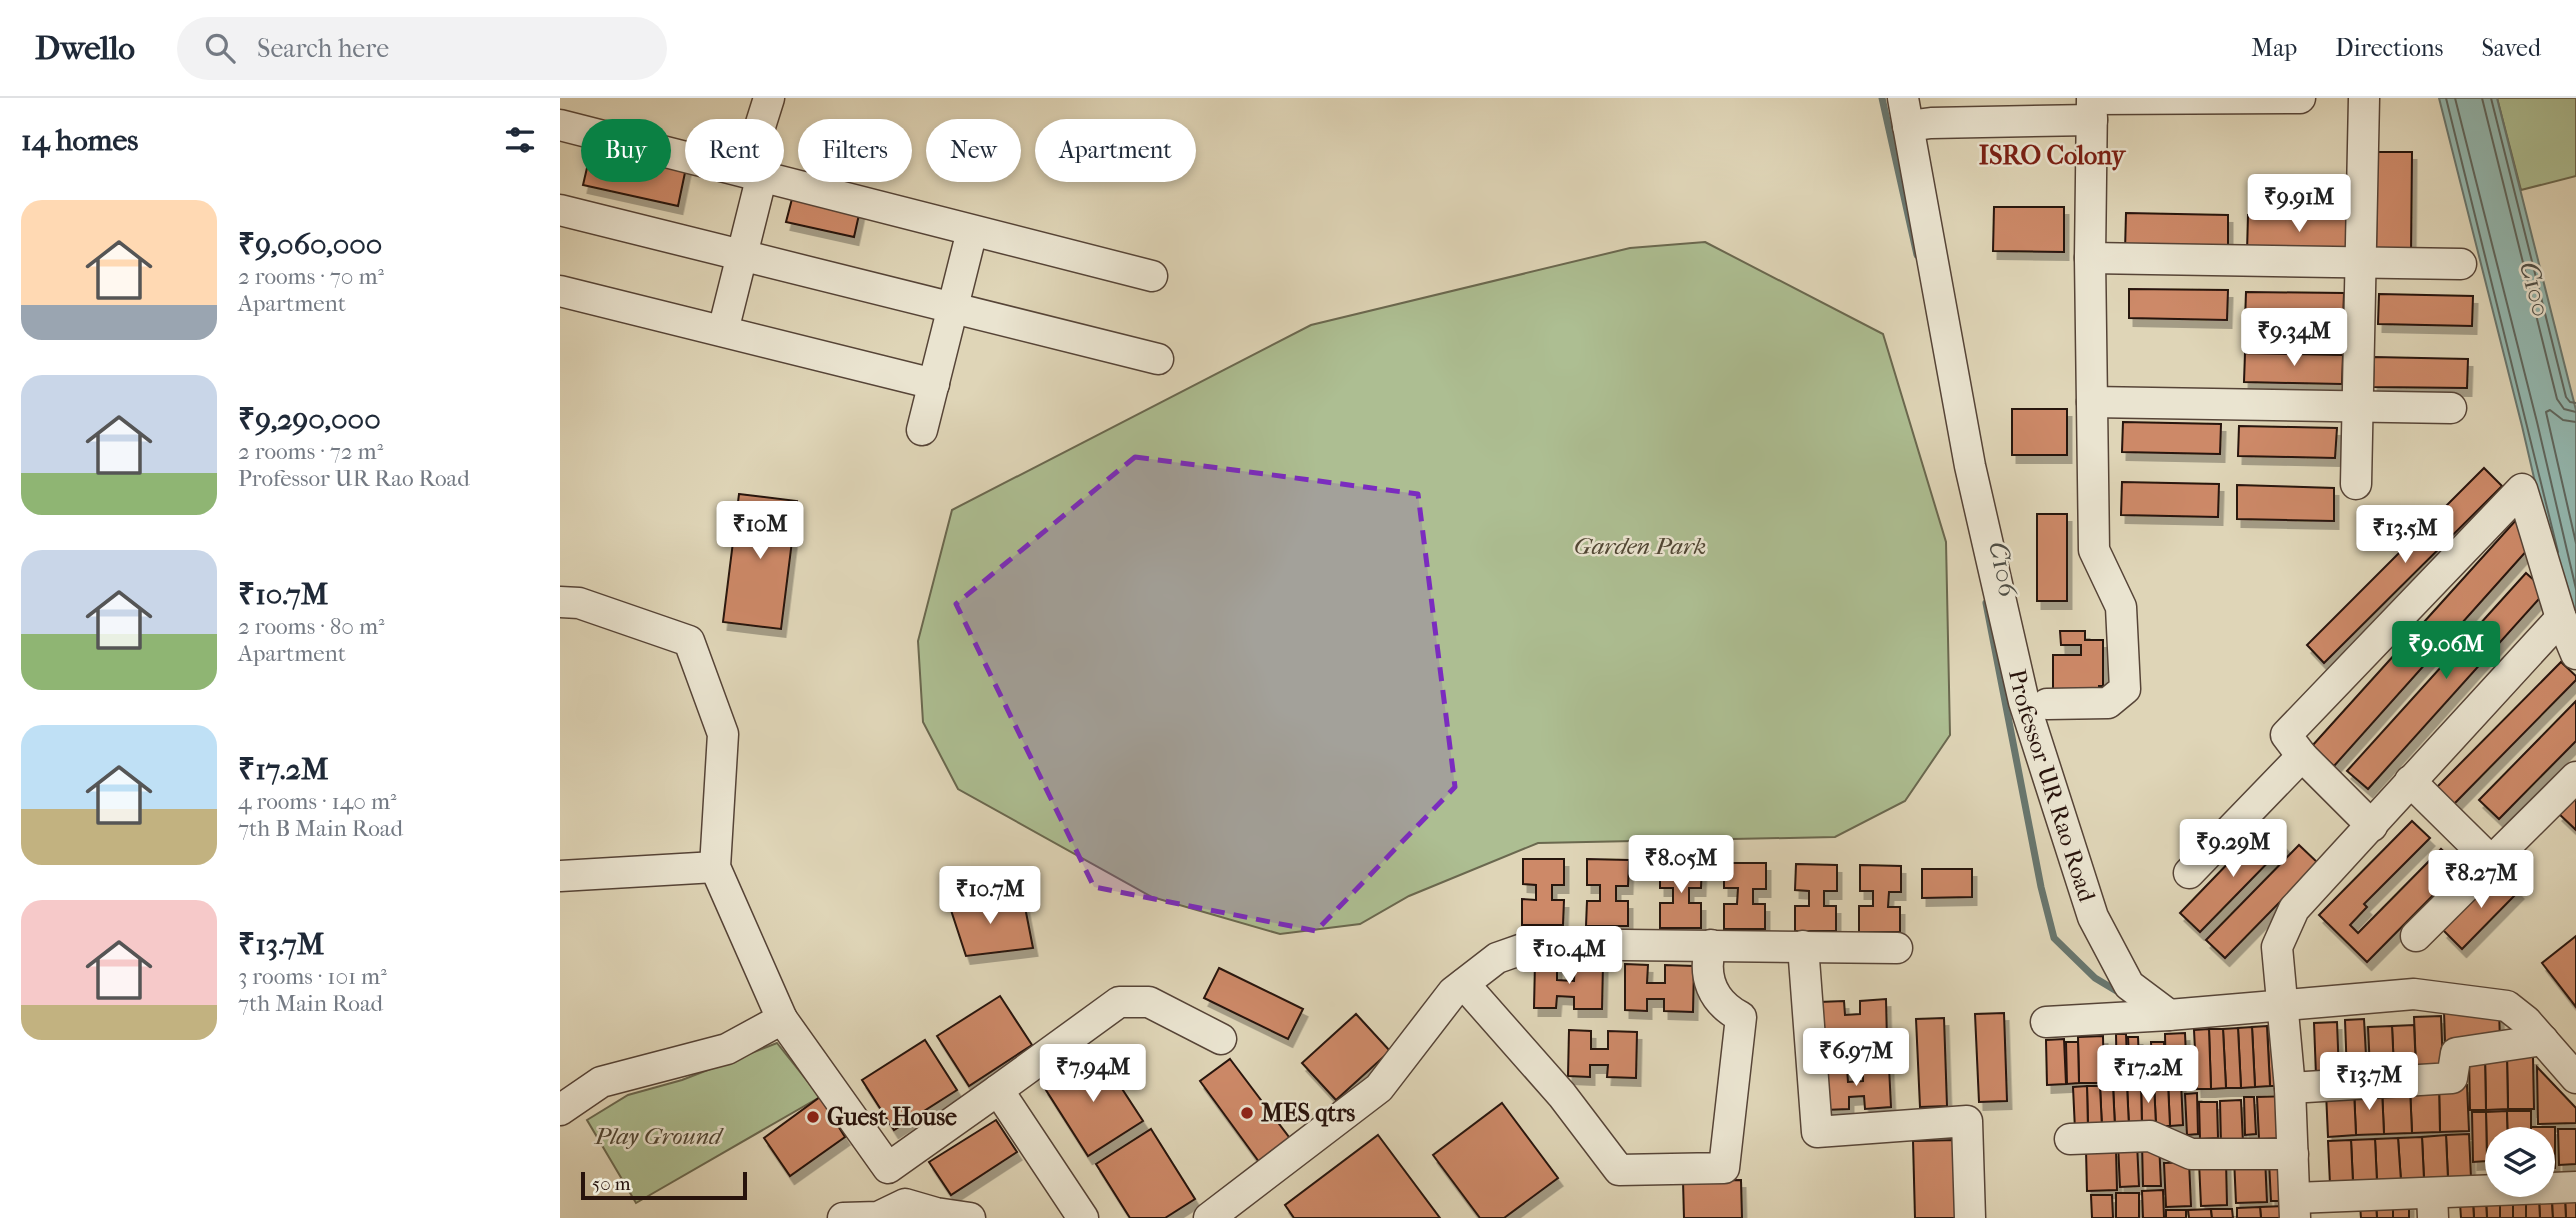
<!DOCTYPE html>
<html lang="en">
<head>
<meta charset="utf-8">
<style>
	:root { --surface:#fff; --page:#f2f2f3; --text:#1f2937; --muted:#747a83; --line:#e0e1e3; --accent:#0b8043 }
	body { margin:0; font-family:"IM FELL French Canon",serif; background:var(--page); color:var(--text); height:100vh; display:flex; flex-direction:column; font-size:26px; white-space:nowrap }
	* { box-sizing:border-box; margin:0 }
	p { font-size:23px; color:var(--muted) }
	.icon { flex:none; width:38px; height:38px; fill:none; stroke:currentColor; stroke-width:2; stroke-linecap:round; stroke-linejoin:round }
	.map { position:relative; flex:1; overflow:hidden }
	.drawer { display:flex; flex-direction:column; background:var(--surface); width:560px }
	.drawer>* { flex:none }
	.hud { position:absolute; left:21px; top:21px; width:665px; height:63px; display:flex; gap:14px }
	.fabs { position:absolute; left:1925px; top:1029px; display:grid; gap:14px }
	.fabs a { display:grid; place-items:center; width:70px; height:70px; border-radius:50%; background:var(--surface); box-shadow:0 4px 10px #0003; font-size:35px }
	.scale { position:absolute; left:21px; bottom:18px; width:166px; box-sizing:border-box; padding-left:7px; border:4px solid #28130c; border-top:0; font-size:19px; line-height:24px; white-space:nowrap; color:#28130c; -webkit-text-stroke:5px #eae4d0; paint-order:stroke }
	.price { position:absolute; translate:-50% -60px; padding:0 16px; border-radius:7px; background:#fff; color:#222; font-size:23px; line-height:46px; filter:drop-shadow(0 2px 4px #0008) }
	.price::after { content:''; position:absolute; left:50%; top:42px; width:21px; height:16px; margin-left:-10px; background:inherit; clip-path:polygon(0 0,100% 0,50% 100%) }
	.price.on { background:var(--accent); color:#fff }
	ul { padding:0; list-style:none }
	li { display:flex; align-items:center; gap:21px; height:175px; padding:0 21px }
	li span { display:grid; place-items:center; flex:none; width:196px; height:140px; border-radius:21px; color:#555 }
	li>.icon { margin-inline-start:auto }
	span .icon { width:84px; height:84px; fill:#fffc; stroke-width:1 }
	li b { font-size:30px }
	h2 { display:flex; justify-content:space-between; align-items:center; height:84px; padding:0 21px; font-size:30px }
	.pill { padding:0 24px; border-radius:32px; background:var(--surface); box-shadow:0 4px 10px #0003; font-size:24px; line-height:63px }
	.pill.on { background:var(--accent); color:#fff }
	header { display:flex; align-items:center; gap:42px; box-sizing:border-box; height:98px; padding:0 35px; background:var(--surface); border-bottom:2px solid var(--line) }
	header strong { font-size:33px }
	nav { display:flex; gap:38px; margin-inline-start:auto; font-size:24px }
	.search { width:490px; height:63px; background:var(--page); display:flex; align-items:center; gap:18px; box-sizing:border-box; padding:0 24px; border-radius:38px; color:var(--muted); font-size:26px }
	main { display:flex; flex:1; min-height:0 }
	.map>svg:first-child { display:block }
</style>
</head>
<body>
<header>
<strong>Dwello</strong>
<div class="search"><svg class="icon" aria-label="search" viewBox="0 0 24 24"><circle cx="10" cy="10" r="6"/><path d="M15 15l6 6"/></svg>Search here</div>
<nav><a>Map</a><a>Directions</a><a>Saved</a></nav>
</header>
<main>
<section class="drawer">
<h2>14 homes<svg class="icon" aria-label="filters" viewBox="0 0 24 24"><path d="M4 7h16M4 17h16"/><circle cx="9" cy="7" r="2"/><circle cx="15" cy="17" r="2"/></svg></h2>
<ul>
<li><span style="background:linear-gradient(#ffd9b3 75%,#9aa5b1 0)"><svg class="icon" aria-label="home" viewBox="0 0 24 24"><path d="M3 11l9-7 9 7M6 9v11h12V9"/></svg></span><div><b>₹9,060,000</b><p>2 rooms · 70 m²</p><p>Apartment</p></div></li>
<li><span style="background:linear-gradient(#c9d6e8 70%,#8fb573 0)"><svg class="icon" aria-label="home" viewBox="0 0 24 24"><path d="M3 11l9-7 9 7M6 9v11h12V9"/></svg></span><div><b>₹9,290,000</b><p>2 rooms · 72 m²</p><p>Professor UR Rao Road</p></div></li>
<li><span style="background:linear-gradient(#c9d6e8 60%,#8fb573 0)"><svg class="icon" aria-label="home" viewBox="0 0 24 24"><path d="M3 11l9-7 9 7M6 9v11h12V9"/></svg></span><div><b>₹10.7M</b><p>2 rooms · 80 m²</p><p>Apartment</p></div></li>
<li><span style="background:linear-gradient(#bfe0f5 60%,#c2b280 0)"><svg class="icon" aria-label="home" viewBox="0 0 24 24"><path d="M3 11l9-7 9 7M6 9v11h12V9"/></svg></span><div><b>₹17.2M</b><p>4 rooms · 140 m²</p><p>7th B Main Road</p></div></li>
<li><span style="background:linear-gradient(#f6c9c9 75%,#c2b280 0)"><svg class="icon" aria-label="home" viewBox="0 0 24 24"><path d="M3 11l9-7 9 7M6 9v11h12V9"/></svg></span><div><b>₹13.7M</b><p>3 rooms · 101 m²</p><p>7th Main Road</p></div></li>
</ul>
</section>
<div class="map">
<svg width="2016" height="1120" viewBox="0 0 2016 1120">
	<defs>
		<filter id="shadow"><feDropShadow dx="4.5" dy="8" stdDeviation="0" flood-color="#0004"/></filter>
	</defs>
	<rect width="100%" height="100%" fill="#dfd5b7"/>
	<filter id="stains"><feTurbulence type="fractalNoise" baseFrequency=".00286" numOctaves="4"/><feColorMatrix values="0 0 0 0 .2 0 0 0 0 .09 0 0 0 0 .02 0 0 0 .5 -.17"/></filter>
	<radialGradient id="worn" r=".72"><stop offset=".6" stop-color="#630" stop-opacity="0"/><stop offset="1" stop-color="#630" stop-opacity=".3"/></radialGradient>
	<g fill="#adbe92" stroke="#6a684f" stroke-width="2">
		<polygon points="1937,0 2016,0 2016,78 1961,92"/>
		<polygon points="1145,144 1323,236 1386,444 1390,637 1345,703 1275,739 978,745 849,798 800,826 720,836 592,799 398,691 363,624 358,543 392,412 751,227 1070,150"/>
		<polygon points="217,945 260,999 76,1105 27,1022 68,997 122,982"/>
	</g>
	<polygon fill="#93b8b0" stroke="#68766e" stroke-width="2" points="1879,0 1937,0 2016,312 2016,542 2010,535 1962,328"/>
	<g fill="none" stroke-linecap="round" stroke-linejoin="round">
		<g stroke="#5e665e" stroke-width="2">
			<polyline points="1886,0 1998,454"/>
			<polyline points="1895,0 1977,324 2016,491"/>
			<polyline points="1922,0 1997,301 2004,311 2016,314"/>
			<polyline points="1931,0 2006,299 2010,304 2016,305"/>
			<polyline points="2016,324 2003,322 1990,312 1986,314 2016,445"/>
		</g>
		<g stroke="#68766e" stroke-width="7">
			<polyline points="1322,0 1357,157"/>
			<polyline points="1426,505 1481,789 1494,840 1535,880 1560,895"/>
		</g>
	</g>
	<g fill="#cd8967" stroke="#28130c" stroke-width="2" filter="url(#shadow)">
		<polygon points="33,44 127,65 118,108 23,87"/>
		<polygon points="1817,54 1852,54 1851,158 1816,157"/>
		<polygon points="233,97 300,112 294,139 226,124"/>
		<polygon points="1434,109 1504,109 1504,154 1433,153"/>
		<polygon points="1566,115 1668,117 1668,154 1565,153"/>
		<polygon points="1688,117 1790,118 1789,156 1687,154"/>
		<polygon points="1569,191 1668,192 1667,222 1569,220"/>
		<polygon points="1686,194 1784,195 1783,224 1685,223"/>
		<polygon points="1819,196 1913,198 1912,228 1818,226"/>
		<polygon points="1685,255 1783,257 1782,286 1684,284"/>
		<polygon points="1814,259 1908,261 1907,290 1813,289"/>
		<rect x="1452" y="311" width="55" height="46"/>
		<polygon points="1563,324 1661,326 1660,356 1562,354"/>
		<polygon points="1679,328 1777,330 1775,360 1678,358"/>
		<polygon points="1924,370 1942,388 1764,565 1747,547"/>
		<polygon points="1562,384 1659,386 1658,419 1561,417"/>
		<polygon points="1677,387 1774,390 1774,423 1677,421"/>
		<polygon points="179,396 237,403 221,531 163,524"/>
		<rect x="1477" y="416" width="30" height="87"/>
		<polygon points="1957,421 1978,440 1774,668 1752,648"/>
		<polygon points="1966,475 1986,493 1808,691 1787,673"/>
		<polygon points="1500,533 1525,533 1525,542 1543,542 1543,588 1539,588 1539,602 1493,602 1493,557 1521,557 1521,547 1501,547"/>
		<polygon points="2001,564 2016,578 2016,582 1894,706 1877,689"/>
		<polygon points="2016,603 2016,643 1939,721 1919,702"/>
		<polygon points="2016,697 2016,732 1998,715"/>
		<polygon points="1852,723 1870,740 1804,806 1807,809 1790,827 1798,835 1881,751 1901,769 1807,864 1759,817"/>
		<polygon points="1705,727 1725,747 1640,834 1620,815"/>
		<polygon points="1739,747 1758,765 1665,860 1646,842"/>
		<polygon points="963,761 1004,761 1004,787 992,787 992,802 1004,802 1003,827 962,827 962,801 976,802 976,787 963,786"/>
		<polygon points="1027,761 1069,762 1068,788 1056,788 1056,803 1068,803 1068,828 1026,828 1027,803 1040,803 1040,787 1027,787"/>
		<polygon points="1100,764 1142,764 1141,790 1129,790 1129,805 1141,805 1141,830 1100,830 1100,805 1113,805 1113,790 1100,790"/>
		<polygon points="1164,765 1206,765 1206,791 1193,791 1193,806 1205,806 1205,831 1164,831 1164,806 1177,806 1178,790 1164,790"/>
		<polygon points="1236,766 1277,767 1277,793 1264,793 1264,808 1276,808 1276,833 1235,833 1235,808 1249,808 1249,793 1235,792"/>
		<polygon points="1300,767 1341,768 1341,794 1329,794 1328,809 1340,809 1340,834 1299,834 1299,808 1313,808 1313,793 1300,793"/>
		<polygon points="1362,771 1412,771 1412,799 1362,800"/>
		<polygon points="1940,774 1959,793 1902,851 1883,832"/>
		<polygon points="423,796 431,812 464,804 473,850 406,858 388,803"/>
		<polygon points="2016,838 2016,909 1982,865"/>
		<polygon points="975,864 997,865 997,882 1014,883 1015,865 1043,866 1042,911 1014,911 1014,899 997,898 996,910 974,910"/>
		<polygon points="1065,866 1088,867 1087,885 1105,885 1105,867 1134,868 1133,914 1104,913 1104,901 1087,901 1087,913 1065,912"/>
		<polygon points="659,870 743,911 728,941 644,900"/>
		<polygon points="440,898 472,947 409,988 377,938"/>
		<polygon points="1326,901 1327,942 1301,944 1301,931 1286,932 1286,944 1261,945 1259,904 1284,903 1285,917 1300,916 1300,903"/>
		<polygon points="1939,912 1940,943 1885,944 1884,913"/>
		<polygon points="1444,915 1447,1003 1419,1004 1415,916"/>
		<polygon points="796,916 830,953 776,1002 742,965"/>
		<polygon points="1881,918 1883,969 1856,970 1854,919"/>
		<polygon points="1384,920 1387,1008 1360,1009 1356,921"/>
		<polygon points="1804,921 1807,976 1787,977 1785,922"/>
		<polygon points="1777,924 1779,976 1756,977 1754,925"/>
		<polygon points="1854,927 1856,970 1834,971 1832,928"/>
		<polygon points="1707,928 1721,928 1724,988 1710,988"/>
		<polygon points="1707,928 1710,988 1695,989 1692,929"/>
		<polygon points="1832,928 1834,971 1810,971 1808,929"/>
		<polygon points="1692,929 1695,989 1681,990 1678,930"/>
		<polygon points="1678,930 1681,990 1666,990 1663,931"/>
		<polygon points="1649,931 1663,931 1666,990 1651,991"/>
		<polygon points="1649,931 1651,991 1637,991 1634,932"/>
		<polygon points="1009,932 1031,933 1031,951 1048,951 1048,933 1077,934 1076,980 1047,979 1048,967 1030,967 1030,979 1008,978"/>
		<polygon points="1625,935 1627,981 1606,981 1605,936"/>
		<polygon points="1556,936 1566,936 1568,984 1557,985"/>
		<polygon points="1543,938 1544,985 1519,985 1518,939"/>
		<polygon points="1568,939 1578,939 1580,984 1570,984"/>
		<polygon points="1504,941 1506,986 1487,987 1486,942"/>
		<polygon points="365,942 397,992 334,1032 302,982"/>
		<polygon points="1506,944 1518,944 1519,985 1507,986"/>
		<polygon points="1591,944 1604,944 1605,982 1593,983"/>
		<polygon points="1591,948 1592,982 1582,983 1581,949"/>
		<polygon points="1545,950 1555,950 1556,984 1546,985"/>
		<polygon points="538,954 583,1023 528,1058 484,989"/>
		<polygon points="1947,959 1973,959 1974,1011 1948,1011"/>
		<polygon points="1947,959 1948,1011 1926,1012 1925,960"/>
		<polygon points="1909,960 1925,960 1926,1012 1910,1012"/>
		<polygon points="670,961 735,1047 702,1068 640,983"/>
		<polygon points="1329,969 1331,1009 1305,1011 1304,998 1289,999 1289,1011 1264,1012 1262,971 1287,970 1288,984 1303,983 1303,970"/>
		<polygon points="1977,969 2016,1010 2016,1025 1978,1026"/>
		<polygon points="1621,984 1623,1027 1610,1028 1608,985"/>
		<polygon points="1594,985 1608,985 1610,1028 1596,1028"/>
		<polygon points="1594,985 1596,1028 1582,1029 1581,986"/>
		<polygon points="1581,986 1582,1029 1569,1029 1567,987"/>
		<polygon points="1553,987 1567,987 1569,1029 1555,1030"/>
		<polygon points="1553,987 1555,1030 1542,1030 1540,988"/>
		<polygon points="1907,987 1909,1033 1880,1034 1879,988"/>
		<polygon points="1527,988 1540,988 1542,1030 1528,1031"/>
		<polygon points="1527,988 1528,1031 1515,1032 1513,989"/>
		<polygon points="1879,988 1880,1034 1852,1035 1850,990"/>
		<polygon points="1850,990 1852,1035 1824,1036 1822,991"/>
		<polygon points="1822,991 1824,1036 1796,1037 1794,992"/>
		<polygon points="1794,992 1796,1037 1768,1039 1766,994"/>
		<polygon points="1637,995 1638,1036 1627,1037 1625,996"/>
		<polygon points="1728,998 1730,1040 1699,1041 1697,999"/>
		<polygon points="260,999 285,1039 230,1078 204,1040"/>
		<polygon points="1684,999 1694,999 1696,1036 1685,1037"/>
		<polygon points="1681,1002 1683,1045 1661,1046 1660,1003"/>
		<polygon points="1639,1004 1657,1004 1658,1040 1640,1041"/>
		<polygon points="942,1005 998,1080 944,1120 920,1120 873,1057"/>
		<polygon points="1947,1013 1948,1041 1937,1041 1937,1063 1927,1063 1926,1014"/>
		<polygon points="1947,1013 1971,1013 1971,1041 1948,1041"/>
		<polygon points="1912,1014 1926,1014 1927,1063 1913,1064"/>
		<polygon points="436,1022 457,1054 391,1097 369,1064"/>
		<polygon points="1971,1029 1995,1029 1995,1070 1983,1070 1983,1041 1971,1041"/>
		<polygon points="591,1031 635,1101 605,1120 570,1120 536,1066"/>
		<polygon points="1998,1031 2016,1031 2016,1066 1999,1067"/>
		<polygon points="1909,1036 1911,1080 1888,1081 1886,1037"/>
		<polygon points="818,1037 880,1120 734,1120 725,1107"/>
		<polygon points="1886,1037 1888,1081 1864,1082 1862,1039"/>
		<polygon points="1862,1039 1864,1082 1841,1083 1838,1040"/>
		<polygon points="1838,1040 1841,1083 1817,1084 1815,1041"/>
		<polygon points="1815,1041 1817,1084 1793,1085 1791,1042"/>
		<polygon points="1397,1042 1399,1120 1355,1120 1353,1043"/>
		<polygon points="1791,1042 1793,1085 1770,1086 1768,1043"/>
		<polygon points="1599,1044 1601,1088 1583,1088 1582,1045"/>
		<polygon points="1577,1045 1579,1088 1560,1089 1558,1046"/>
		<polygon points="1556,1051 1557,1092 1527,1093 1526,1052"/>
		<polygon points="1705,1059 1707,1104 1676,1105 1674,1060"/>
		<polygon points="1666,1063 1667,1107 1641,1108 1639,1064"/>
		<polygon points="1723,1063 1725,1103 1711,1103 1709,1064"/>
		<polygon points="1629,1064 1631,1108 1606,1109 1604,1065"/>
		<polygon points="1181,1082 1182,1120 1124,1120 1123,1083"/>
		<polygon points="1603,1092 1604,1120 1583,1120 1582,1093"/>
		<rect x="1556" y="1095" width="23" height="25"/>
		<polygon points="1531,1097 1552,1097 1553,1120 1532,1120"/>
		<polygon points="2016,1100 2016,1120 2006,1120 2005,1101"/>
		<polygon points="1979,1101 1992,1101 1993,1120 1980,1120"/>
		<polygon points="1979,1101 1980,1120 1966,1120 1966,1102"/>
		<polygon points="1992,1101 2005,1101 2006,1120 1993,1120"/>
		<rect x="1953" y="1102" width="13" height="18"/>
		<polygon points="1953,1102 1953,1120 1940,1120 1940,1103"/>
		<polygon points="1926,1103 1940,1103 1940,1120 1927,1120"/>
		<polygon points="1926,1103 1927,1120 1914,1120 1913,1104"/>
		<polygon points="1913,1104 1914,1120 1901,1120 1900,1105"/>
		<polygon points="1849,1105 1849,1120 1833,1120 1833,1106"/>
		<polygon points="1816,1106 1833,1106 1833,1120 1817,1120"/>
		<polygon points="1816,1106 1817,1120 1801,1120 1800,1107"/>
		<polygon points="1724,1108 1724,1120 1701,1120 1700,1109"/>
		<polygon points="1700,1109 1701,1120 1677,1120 1677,1110"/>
		<polygon points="1651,1111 1652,1120 1629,1120 1628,1112"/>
		<polygon points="1651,1111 1672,1111 1673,1120 1652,1120"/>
		<rect x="1606" y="1112" width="20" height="8"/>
	</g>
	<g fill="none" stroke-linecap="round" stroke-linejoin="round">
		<defs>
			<g id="minor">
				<path id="s1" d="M1343,0L1410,368L1464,604L1533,819L1569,887L1609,917L1854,896L1947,908L1966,923L2016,980"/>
				<polyline points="0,27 592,178"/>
				<polyline points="1348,28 1371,25 1532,22"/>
				<polyline points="186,73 209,0"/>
				<polyline points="0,112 598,261"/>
				<polyline points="1530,160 1901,166"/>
				<polyline points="0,193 374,286"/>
				<polyline points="163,233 202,77"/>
				<polyline points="1532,304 1891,310"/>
				<polyline points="362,332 412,133"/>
				<polyline points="1796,386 1804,0"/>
				<polyline points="0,504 19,505 129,543 163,636 155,769 222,921"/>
				<polyline points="1487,606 1548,605 1565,591 1561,509 1534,452 1530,160 1532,1 1740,0"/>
				<polyline points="1850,683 1930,762"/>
				<polyline points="1812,728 1742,658 1726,637 1962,391 2001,520 2016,556"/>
				<polyline points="1629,775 1742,658"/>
				<polyline points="0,778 155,769"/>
				<polyline points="1856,838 2016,679"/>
				<polyline points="1243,848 1257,1034 1407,1023 1410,1120"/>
				<path d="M904,886L1002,997L1059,1072L1164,1070L1181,919C1152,904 1142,878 1151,847"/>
				<polyline points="1486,924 1609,917"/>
				<polyline points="1730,990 1892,980 1896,955 1983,942"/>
				<polyline points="438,992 559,904 589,904 661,941"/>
				<polyline points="0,1012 41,984 167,951 222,921 328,1070 438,992 523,1120"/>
				<polyline points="1510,1041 1590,1038 1631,1056 1733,1056"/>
				<polyline points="1872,1095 1873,1120"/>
				<polyline points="1735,1100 2016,1089"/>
				<polyline points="283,1120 318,1119 345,1106 376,1115 410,1120"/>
				<polyline points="649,1120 819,990 893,894 937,860 977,846 1337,850"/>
				<polyline points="1735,1120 1730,990 1717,849 1734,811 2001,520"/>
			</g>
		</defs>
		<use href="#minor" stroke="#564437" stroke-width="33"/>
		<use href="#minor" stroke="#eae4d0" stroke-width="30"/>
	</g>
	<path fill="#7b2cbf" fill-opacity="0.2" stroke="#7b2cbf" stroke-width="5" stroke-dasharray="14 9" stroke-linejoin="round" d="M575,359L858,396L895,689L756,833L534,789L396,506Z"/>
	<g fill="#8f2418" stroke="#eae4d0" stroke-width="2.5">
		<circle cx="687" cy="1015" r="7"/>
		<circle cx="253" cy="1019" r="7"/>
	</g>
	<g text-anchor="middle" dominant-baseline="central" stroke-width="5" stroke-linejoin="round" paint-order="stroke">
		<g font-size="24" font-style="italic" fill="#504634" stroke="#eae4d0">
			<text x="1080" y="448">Garden Park</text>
			<text x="98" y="1038">Play Ground</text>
		</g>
		<g font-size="24" fill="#28130c" stroke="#eae4d0">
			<text stroke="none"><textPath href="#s1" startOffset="704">Professor UR Rao Road</textPath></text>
		</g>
		<g font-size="24" font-weight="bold" fill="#28130c" stroke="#eae4d0" text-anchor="start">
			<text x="701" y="1015">MES qtrs</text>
			<text x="267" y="1019">Guest House</text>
		</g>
		<g font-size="26" font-weight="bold" fill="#7a1f14" stroke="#eae4d0">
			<text x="1492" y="57">ISRO Colony</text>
		</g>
		<g font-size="26" font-style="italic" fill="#4d4d45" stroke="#eae4d0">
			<text transform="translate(1975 191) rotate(76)">C100</text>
			<text transform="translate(1443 471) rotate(79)">C106</text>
		</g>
	</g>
	<rect width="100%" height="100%" filter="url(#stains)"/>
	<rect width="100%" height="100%" fill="url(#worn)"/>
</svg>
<div class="fabs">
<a><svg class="icon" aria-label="layers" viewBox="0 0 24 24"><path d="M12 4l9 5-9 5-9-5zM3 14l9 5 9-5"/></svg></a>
</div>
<div class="scale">50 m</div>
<b class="price" style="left:1739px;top:136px">₹9.91M</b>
<b class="price" style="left:1734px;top:270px">₹9.34M</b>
<b class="price" style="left:200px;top:463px">₹10M</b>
<b class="price" style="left:1845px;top:467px">₹13.5M</b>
<b class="price on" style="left:1886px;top:583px">₹9.06M</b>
<b class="price" style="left:1673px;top:781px">₹9.29M</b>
<b class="price" style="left:1121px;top:797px">₹8.05M</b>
<b class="price" style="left:1921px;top:812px">₹8.27M</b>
<b class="price" style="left:430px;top:828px">₹10.7M</b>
<b class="price" style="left:1009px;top:888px">₹10.4M</b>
<b class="price" style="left:1296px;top:990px">₹6.97M</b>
<b class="price" style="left:533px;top:1006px">₹7.94M</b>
<b class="price" style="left:1588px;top:1007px">₹17.2M</b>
<b class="price" style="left:1809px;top:1014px">₹13.7M</b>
<div class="hud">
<a class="pill on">Buy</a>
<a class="pill">Rent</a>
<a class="pill">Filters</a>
<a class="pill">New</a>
<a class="pill">Apartment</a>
</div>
</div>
</main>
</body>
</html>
